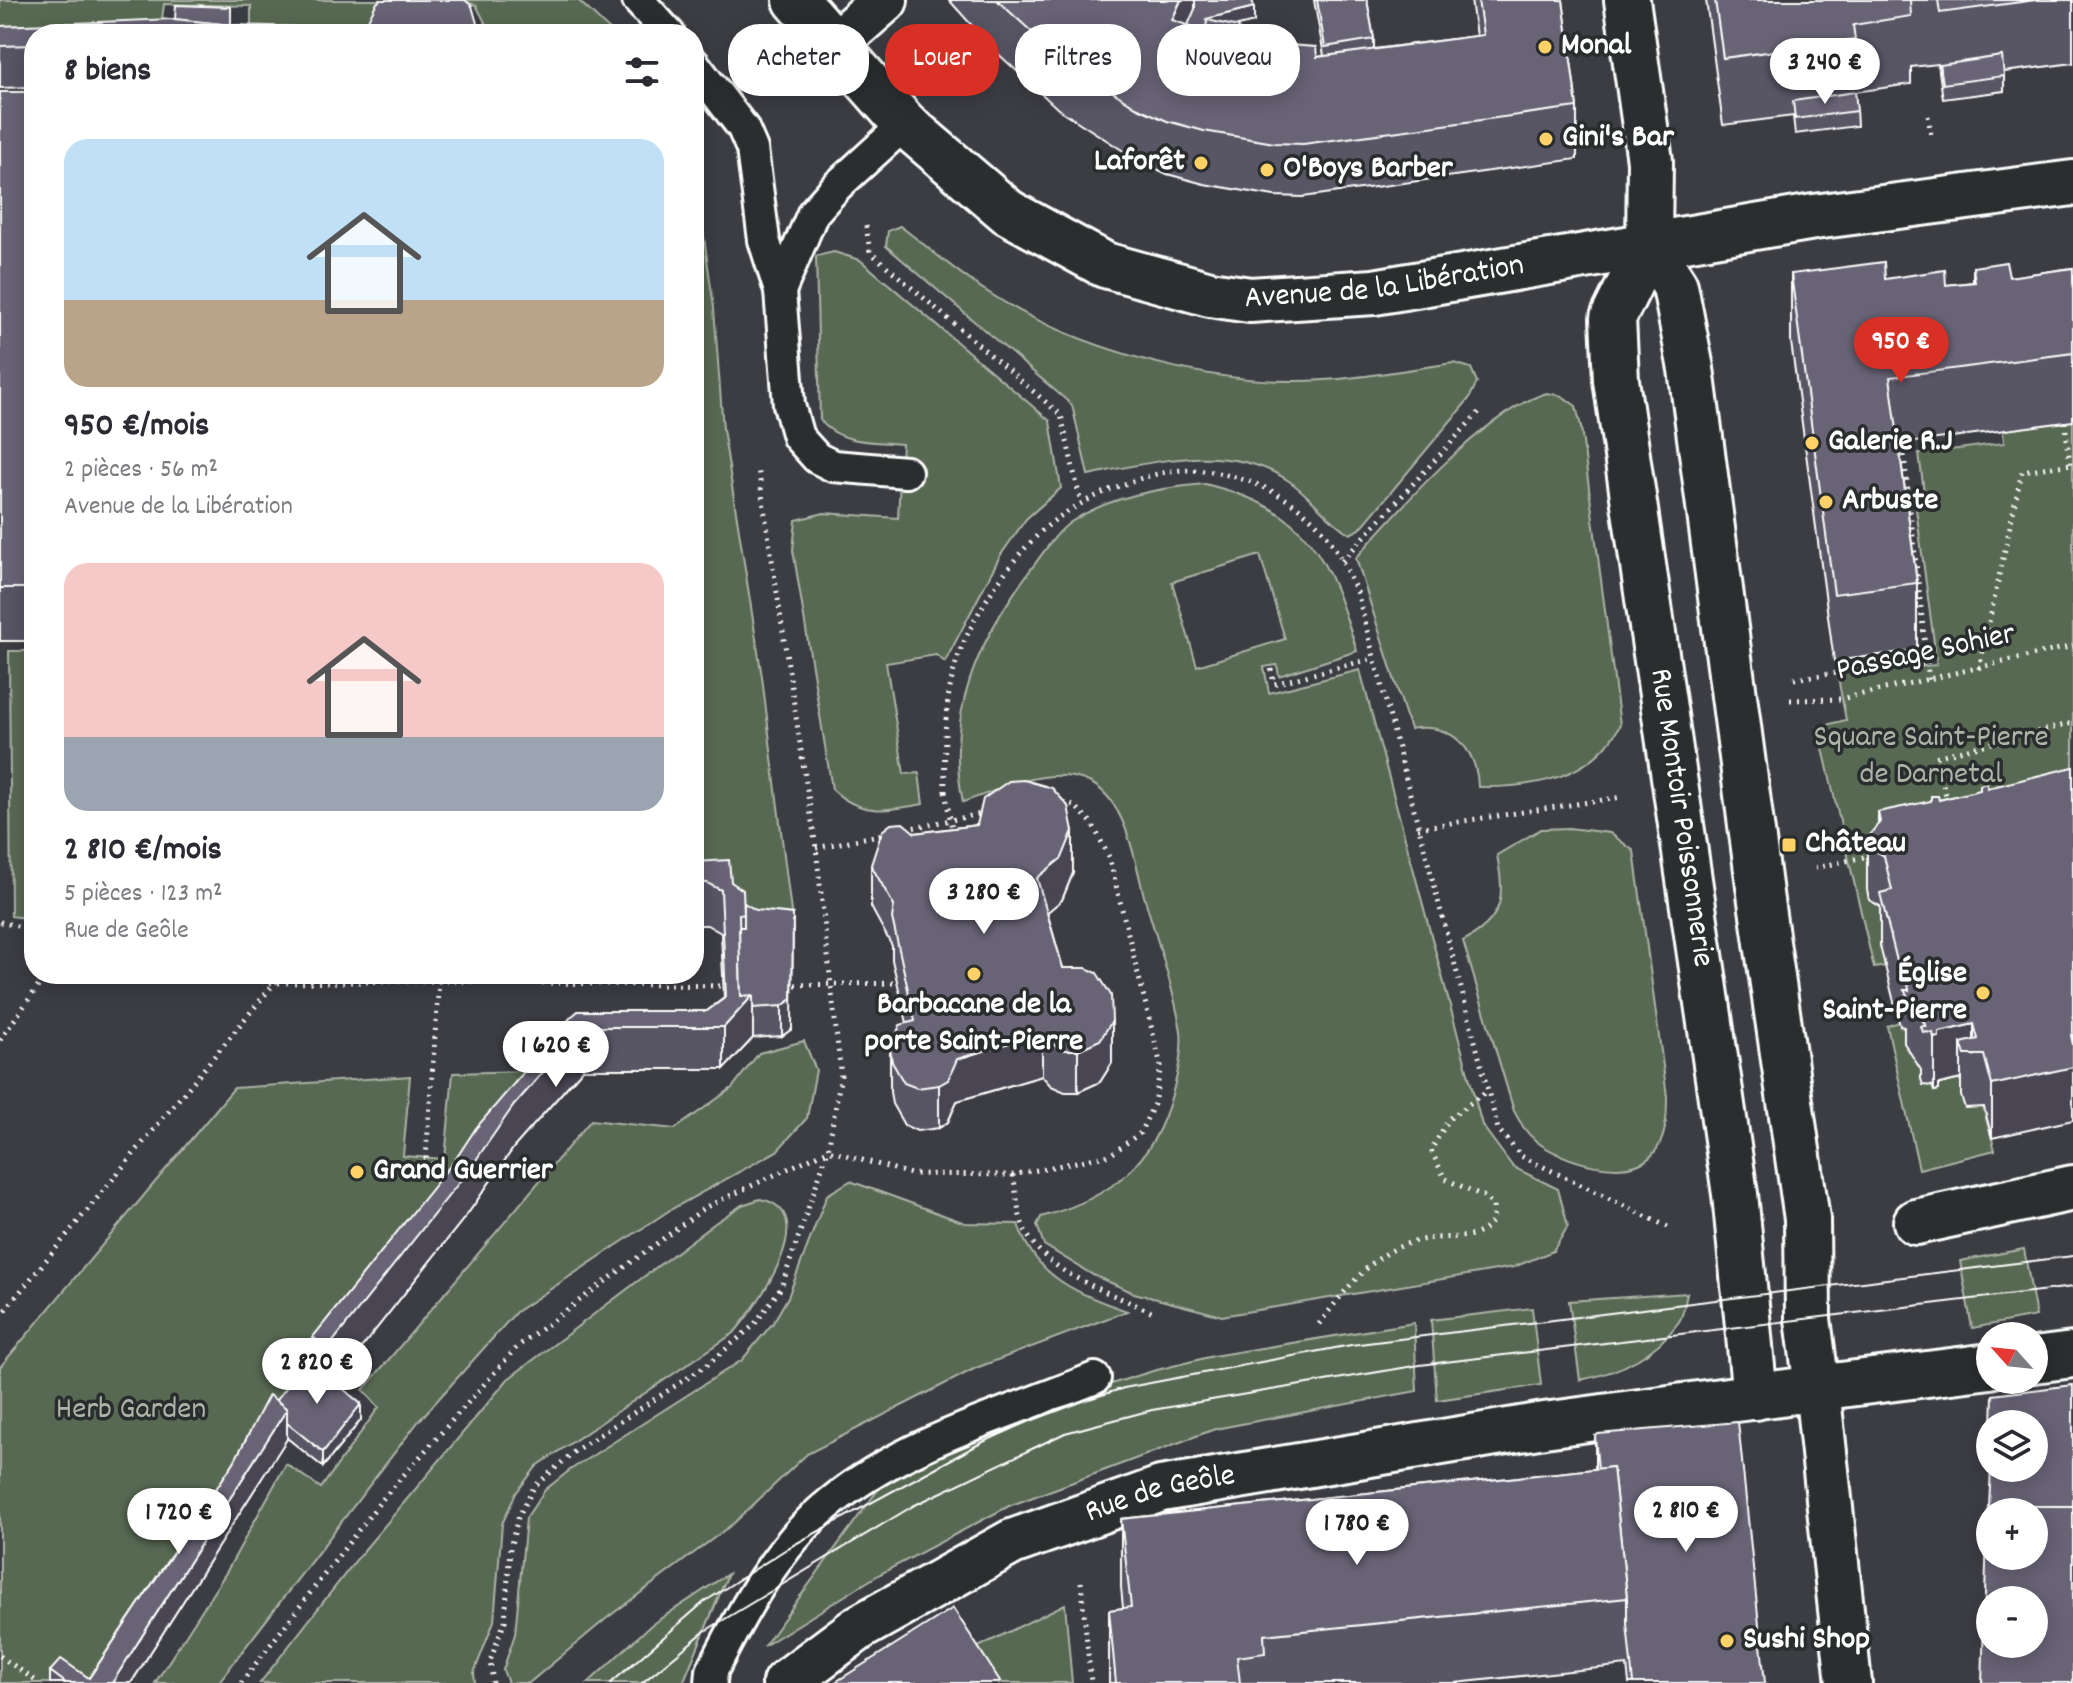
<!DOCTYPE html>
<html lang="fr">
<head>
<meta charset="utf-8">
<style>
	:root { --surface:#fff; --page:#f2f2f3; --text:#2b2b33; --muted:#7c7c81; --accent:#d93025 }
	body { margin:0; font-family:Dekko,sans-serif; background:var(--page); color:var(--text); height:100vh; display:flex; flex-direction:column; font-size:30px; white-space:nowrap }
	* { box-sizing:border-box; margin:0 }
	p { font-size:26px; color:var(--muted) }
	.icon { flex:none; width:44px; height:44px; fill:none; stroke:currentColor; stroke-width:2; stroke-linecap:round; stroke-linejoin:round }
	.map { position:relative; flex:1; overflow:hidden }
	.panel { position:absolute; left:24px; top:24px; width:680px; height:960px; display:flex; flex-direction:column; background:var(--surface); border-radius:32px; box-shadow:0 4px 20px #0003 }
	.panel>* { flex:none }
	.top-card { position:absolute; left:728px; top:24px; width:760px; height:72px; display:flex; gap:16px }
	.needle { width:52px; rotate:297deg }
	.tools { position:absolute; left:1976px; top:1322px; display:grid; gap:16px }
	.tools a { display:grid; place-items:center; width:72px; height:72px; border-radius:50%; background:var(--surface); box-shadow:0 4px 20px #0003; font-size:40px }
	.price { position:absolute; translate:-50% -68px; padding:0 18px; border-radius:28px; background:#fff; color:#222; font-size:26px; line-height:52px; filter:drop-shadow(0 2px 4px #0008) }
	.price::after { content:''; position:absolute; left:50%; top:48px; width:24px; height:18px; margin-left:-12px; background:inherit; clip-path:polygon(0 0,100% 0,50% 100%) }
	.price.selected { background:var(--accent); color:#fff }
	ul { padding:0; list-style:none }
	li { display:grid; align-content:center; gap:16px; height:424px; padding:0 40px }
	li span { display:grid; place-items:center; height:248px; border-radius:24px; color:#555 }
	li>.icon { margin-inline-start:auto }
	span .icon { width:144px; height:144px; fill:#fffc; stroke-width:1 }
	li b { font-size:34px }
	h2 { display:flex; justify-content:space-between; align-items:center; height:96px; padding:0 40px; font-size:34px }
	.tag { padding:0 28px; border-radius:32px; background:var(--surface); box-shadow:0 4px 20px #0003; font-size:28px; line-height:72px }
	.tag.selected { background:var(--accent); color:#fff }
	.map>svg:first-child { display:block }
</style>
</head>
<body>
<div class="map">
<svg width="2073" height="1683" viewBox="0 0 2073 1683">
	<rect width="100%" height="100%" fill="#3c3d43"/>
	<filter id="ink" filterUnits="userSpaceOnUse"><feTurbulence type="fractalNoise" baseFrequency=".0125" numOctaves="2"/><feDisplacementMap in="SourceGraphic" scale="16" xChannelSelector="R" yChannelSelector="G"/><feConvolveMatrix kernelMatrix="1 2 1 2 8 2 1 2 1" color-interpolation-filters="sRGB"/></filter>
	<g filter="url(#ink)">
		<g fill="#586952" stroke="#acb4a8" stroke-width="2" fill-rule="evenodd">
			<polygon points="0,0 394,0 383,5 362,31 251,34 251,6 164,4 160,34 34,34 0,54"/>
			<polygon points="460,0 578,0 614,34 491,34 476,5"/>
			<polygon points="694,167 714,308 723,429 762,677 792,920 694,894"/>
			<path d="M900,226C928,247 954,270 983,289C1067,345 1195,382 1296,381C1349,381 1402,370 1454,363L1471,368L1477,382L1469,399L1360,529L1350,534C1327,520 1311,496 1289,481C1230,441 1152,462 1088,475L1072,405L886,246L888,231Z"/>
			<path d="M834,252L860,260L1050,421L1061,488L1026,519L1000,556L945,662L936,655L886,663L904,774L919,773L923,804C888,811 859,816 832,789L793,550L796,520L824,513L898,518L902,444C872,441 839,444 820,420L816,256Z"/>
			<path d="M1547,393L1562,396L1576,406L1581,427L1620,725C1593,779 1532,788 1478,787C1477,748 1451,722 1410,729L1356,558C1400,508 1484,412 1547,393Z"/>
			<polygon points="2073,421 2073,818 1872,899 1881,909 1886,966 1874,968 1818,727 1846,720 1837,672 1937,665 1914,494 1924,492 1919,454 2004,443 2003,430"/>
			<path d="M1205,484C1310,510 1327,555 1357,651L1279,676L1277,665L1264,667L1269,693L1360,670L1482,1125L1513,1167L1558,1189L1568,1226L1553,1251L1514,1267L1222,1316L1134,1293L1093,1275L1044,1245L1037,1225L1041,1217C1113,1197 1154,1164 1173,1091C1178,1073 1183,1049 1181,1031C1173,986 1157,940 1144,896C1135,861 1126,801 1091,783C1051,763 1003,789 963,802C944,712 979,639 1031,569C1043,554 1055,533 1071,522C1110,496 1160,488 1205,484ZM1260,555L1285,639L1197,666L1172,582Z"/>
			<polygon points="9,651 34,651 34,919 11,916"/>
			<path d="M1569,828L1610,833L1634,851L1667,1096C1667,1116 1667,1140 1652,1155C1627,1182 1561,1161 1536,1141C1525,1132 1520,1122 1514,1111L1463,941C1504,919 1505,898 1497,855L1541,829Z"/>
			<polygon points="1899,1022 1907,1027 1906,1049 1910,1048 1934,1091 1939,1090 1939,1084 1974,1076 1995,1150 1919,1169 1887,1026"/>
			<polygon points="804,1041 816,1070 807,1118 777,1151 670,1210 516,1312 418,1422 218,1683 155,1683 227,1571 286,1464 321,1488 379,1407 363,1390 591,1120 675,1129 732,1088 759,1053"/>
			<polygon points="562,1070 476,1170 106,1683 0,1683 0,1367 234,1088 410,1076 403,1156 445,1159 453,1073"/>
			<path d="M850,1181L965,1223L1018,1224C1035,1277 1078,1294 1127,1311L976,1368L807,1454L734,1523L607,1618L529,1683H508L503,1670L515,1634L526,1518L545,1490L570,1470L742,1360L773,1323L788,1297L827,1195Z"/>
			<path d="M760,1199C825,1211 757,1306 734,1333L537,1466L516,1493L502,1524L494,1621L474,1673L475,1683H260L360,1555L508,1379L715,1223L742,1205Z"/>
			<polygon points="2024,1249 2036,1316 1972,1328 1960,1261"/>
			<path d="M1687,1293C1685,1302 1684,1316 1678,1323C1654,1356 1618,1373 1580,1380L1569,1301Z"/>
			<polygon points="1532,1308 1541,1385 1437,1400 1431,1320"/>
			<polygon points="1414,1323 1417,1391 1215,1429 1009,1506 880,1574 764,1646 888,1476 1082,1393 1153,1371 1213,1356"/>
			<polygon points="728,1574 683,1683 588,1683 651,1625"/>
			<polygon points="1065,1604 1072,1683 974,1683 958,1657"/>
		</g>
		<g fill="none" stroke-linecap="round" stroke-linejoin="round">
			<defs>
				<g id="service">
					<polyline points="638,0 669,34"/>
					<polyline points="694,64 743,128 752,149 764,240 780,291 789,405 798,437 817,458 833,466 906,472"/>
					<polyline points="780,291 813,213 837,186 905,124"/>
					<path d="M711,1683L712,1671C742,1612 778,1544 831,1502C906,1441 1007,1414 1095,1378"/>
				</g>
				<g id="pedestrian">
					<polyline points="835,44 885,0"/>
					<polyline points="1916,1222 2073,1188"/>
					<polyline points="1817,1388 1849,1683"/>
				</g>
				<g id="tertiary">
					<polyline points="1627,0 1650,161 1649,245"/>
					<polyline points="2034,1360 2073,1355"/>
					<polyline points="1817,1388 1990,1366"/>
				</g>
				<g id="secondary">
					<path id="s1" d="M796,0L905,124L1008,212L1105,265L1210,294L1250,300L1374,292L1814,217L2073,183"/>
					<path id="s2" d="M1649,245L1613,318L1616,380L1735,1194L1755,1397"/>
					<path id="s3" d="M785,1683L860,1627L1012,1542L1161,1489L1544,1425L1817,1388L1808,1319L1807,1219L1761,901L1691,369L1675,286L1649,245"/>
				</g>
			</defs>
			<use href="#service" stroke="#fff" stroke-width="36"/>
			<use href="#pedestrian" stroke="#fff" stroke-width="50"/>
			<use href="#tertiary" stroke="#fff" stroke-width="50"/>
			<use href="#secondary" stroke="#fff" stroke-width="50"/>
			<g stroke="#fff" stroke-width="5" stroke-dasharray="2 6" stroke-linecap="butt">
				<polyline points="1928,116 1931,135"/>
				<polyline points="866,226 870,252 1061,415 1081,503"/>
				<polyline points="2065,422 2070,465"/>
				<polyline points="1904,455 1929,681"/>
				<polyline points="1342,561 1481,410"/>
				<polyline points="1271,669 1274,684 1375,658"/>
				<polyline points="1979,669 2022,471 2073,464"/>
				<polyline points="1794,679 1908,663 1927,666"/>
				<polyline points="1790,700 1841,699 2073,646"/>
				<path d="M945,792C944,742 943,689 964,642C983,600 1011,559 1045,528C1075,501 1150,468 1191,470C1240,472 1293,494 1325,533C1338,550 1347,572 1357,592L1498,1129L1521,1156L1668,1227"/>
				<polyline points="1948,802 1935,757 2073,723"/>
				<polyline points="1418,828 1622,797"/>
				<polyline points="906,829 986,813"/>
				<polyline points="816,848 888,833"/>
				<polyline points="1815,868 1873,855"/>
				<polyline points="0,922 34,930"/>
				<polyline points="231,974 273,983 439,981 723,986"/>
				<polyline points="439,981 426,1158 446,1179"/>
				<polyline points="0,1040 47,974"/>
				<path d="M1013,1175C1017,1192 1017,1214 1025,1230C1048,1277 1111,1291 1155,1314"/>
				<polyline points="0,1316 282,974"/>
				<path d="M1319,1324C1349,1286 1376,1246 1427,1239C1445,1236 1467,1240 1482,1231C1493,1224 1494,1217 1493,1205L1483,1196L1445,1179L1431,1150L1449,1119L1488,1090"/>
				<polyline points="1081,1582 1091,1683"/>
				<polyline points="0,1656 39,1683"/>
				<polyline points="241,1683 380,1502 518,1346 706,1207 828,1150 911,1174 1013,1175 1110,1155 1140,1133 1154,1104 1161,1066 1109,857 1092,823 1075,806 1062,803"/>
				<polyline points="493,1683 490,1661 505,1621 510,1548 518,1518 534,1487 576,1450 706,1366 754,1325 781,1288 828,1150 841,1075 816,848 758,468"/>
			</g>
			<use href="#service" stroke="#2a2d2e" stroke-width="30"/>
			<use href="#pedestrian" stroke="#2a2d2e" stroke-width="44"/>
			<use href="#tertiary" stroke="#2a2d2e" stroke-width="44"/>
			<use href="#secondary" stroke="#2a2d2e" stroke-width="44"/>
			<g stroke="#fff" stroke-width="2">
				<polyline points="611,1683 704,1602 788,1548 983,1442 1057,1409 1124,1388 1351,1345 2073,1256"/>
				<polyline points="642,1683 705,1631 913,1506 1065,1433 1152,1410 1420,1365 2073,1287"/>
			</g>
			<g stroke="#fff" stroke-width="5" stroke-dasharray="2 6" stroke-linecap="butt">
				<polyline points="945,792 953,834"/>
				<polyline points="795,985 897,983"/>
			</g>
		</g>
		<g fill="#595565" stroke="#fff" stroke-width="2">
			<polygon points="949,0 1252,0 1254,22 1236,26 1239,41 1317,57 1324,56 1314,0 1367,0 1374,39 1374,49 1476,36 1471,0 1563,0 1577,107 1577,159 1303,197 1274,196 1204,184 1167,174 1136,159 1058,109 993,49"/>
			<polygon points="1706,0 2073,0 2073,63 2004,72 2004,91 1943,99 1938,64 1911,67 1911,84 1855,92 1857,126 1795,134 1793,116 1723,125"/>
			<polygon points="231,25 365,34 34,34 34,87 0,88 0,26"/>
			<rect x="0" y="92" width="34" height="549"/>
			<polygon points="1973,267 2009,277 2073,268 2073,421 1899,444 1917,583 1917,650 1834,661 1791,342 1791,274 1885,279 1946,285 1973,282"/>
			<polygon points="2021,781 1992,1138 1984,1107 1965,1108 1961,1096 1961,1079 1939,1084 1939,1090 1934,1091 1933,1086 1923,1085 1921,1079 1921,1070 1904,1043 1904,1027 1900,1026 1880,946 1880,906 1869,900 1867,890 1867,838 1878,825 1878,812 1939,800"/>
			<polygon points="977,825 1073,873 1062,900 1047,912 1063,968 1112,1063 1100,1082 1078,1092 1065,1092 1051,1086 1042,1076 957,1101 948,1122 939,1128 917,1131 904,1125 892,1104 890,1092 890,1049 907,1023 892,960 892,946 871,907 871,865 915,833"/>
			<polygon points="694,862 731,882 744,903 792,1029 782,1036 753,1038 724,1069 583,1069 514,1147 469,1212 334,1382 361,1420 323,1467 287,1438 131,1683 50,1683 50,1671 89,1678 276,1400 313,1364 313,1337 571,1017 707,1011 724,998 721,933 707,925 694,925"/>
			<polygon points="1595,1437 1765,1683 1629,1683 1627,1665 1455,1683 1109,1683 1109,1610 1123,1608 1121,1587 1121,1519 1595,1469"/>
		</g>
		<g fill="#484552" stroke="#fff" stroke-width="2">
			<polygon points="1181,0 1195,0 1195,24 1187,42 1172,20"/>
			<polygon points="1254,7 1254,22 1206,34 1206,19"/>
			<polygon points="1073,831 1073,873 1062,900 1037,921 1037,878"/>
			<polygon points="793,914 792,1029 782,1036 782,1006"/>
			<polygon points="753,995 753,1038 724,1069 724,1027"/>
			<polygon points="1112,1021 1112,1063 1100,1082 1078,1092 1078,1050"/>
			<polygon points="1974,1024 1974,1055 1961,1043 1961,1079 1939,1084 1939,1090 1934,1091 1934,1038 1939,1032"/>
			<polygon points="583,1027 583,1069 514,1147 469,1212 327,1391 327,1349 514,1105"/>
			<polygon points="1042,1033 1042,1076 957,1101 948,1122 939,1128 939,1085 957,1059"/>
			<polygon points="2073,1034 2073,1120 1992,1138 1992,1085"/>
			<polygon points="361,1404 361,1420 323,1467 323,1452"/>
			<polygon points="287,1409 287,1439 131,1683 112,1683"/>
		</g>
		<g fill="#676375" stroke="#fff" stroke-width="2" fill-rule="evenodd">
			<polygon points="380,0 465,0 472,6 480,34 366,34 369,18 376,4"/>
			<polygon points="997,0 1181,0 1172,20 1204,31 1207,20 1239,27 1235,41 1316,47 1317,57 1483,35 1478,0 1563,0 1577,107 1303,144 1274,143 1204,131 1167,121 1136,107 1058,56"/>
			<polygon points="1195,0 1252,0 1254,7 1206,19 1207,23 1204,31 1188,25 1195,9"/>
			<polygon points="1317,0 1367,0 1374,39 1325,47"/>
			<polygon points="1715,0 1910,0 1911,16 1853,25 1855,40 1723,58"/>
			<polygon points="1938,0 2036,0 1940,13"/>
			<polygon points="176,5 231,7 231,25 175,19"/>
			<polygon points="173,19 233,25 365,29 364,34 34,34 34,45 0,46 0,26"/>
			<polygon points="2002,56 2004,76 1943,84 1940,65"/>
			<rect x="0" y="92" width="34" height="496"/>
			<polygon points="1855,92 1857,111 1795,119 1793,101"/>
			<polygon points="1884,262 1885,279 1945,270 1946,285 1975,282 1973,267 2006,262 2009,277 2073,268 2073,353 1890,377 1917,583 1834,594 1791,274"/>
			<polygon points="2073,767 2073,1034 2071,1035 2073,1045 2073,1067 1992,1085 1984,1055 1965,1055 1961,1043 1978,1039 1974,1024 1939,1032 1939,1037 1934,1038 1933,1033 1923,1032 1921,1026 1926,1026 1904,990 1909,990 1907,974 1900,973 1880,893 1892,890 1884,856 1869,847 1867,838 1880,822 1878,812 1931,801 1931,796 1938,796 1939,800 1980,790 1980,785 1986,783 1988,788"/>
			<polygon points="1024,780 1052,788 1068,806 1073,831 1062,858 1037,878 1063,968 1086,968 1097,973 1111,995 1112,1021 1100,1040 1078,1050 1065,1050 1051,1044 1042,1033 957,1059 948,1080 939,1085 917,1088 904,1083 892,1062 890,1049 900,1025 915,1021 892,918 894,906 871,865 882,831 891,824 903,823 915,833 977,825 983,799 1009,781"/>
			<polygon points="729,860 731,882 743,890 744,915 739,914 741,996 753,995 724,1027 583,1027 514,1105 469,1170 327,1349 313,1337 457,1157 476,1128 571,1017 578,1011 707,1011 726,997 721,890 707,883 694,882 694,862"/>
			<polygon points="744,903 756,910 793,914 792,999 782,1006 753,1008 753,995 741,996 739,927 744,927"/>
			<polygon points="309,1360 361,1404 323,1452 287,1423 287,1409 276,1400"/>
			<polygon points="2073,1385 2073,1506 1989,1506 1991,1468 2034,1468 2034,1424 1992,1424 1993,1395"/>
			<polygon points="269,1395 287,1409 112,1683 66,1683 50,1671 61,1659 89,1678 234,1462"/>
			<polygon points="1738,1422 1765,1683 1633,1683 1627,1624 1627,1598 1613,1467 1598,1469 1595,1437 1598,1434"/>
			<polygon points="1613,1467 1627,1598 1264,1635 1265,1653 1237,1657 1240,1683 1116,1683 1109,1610 1131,1607 1121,1519"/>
			<path d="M1988,1506H2073V1683H1982ZM1990,1512H2034V1556H1990ZM1990,1600H2034V1644H1990Z"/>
			<polygon points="953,1608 1000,1681 997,1683 834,1683"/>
		</g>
	</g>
	<g fill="#ffd166" stroke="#2a2d2e" stroke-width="3">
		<circle cx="1545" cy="47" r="8"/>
		<circle cx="1546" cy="139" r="8"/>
		<circle cx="1201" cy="163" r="8"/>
		<circle cx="1267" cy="170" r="8"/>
		<circle cx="1812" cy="443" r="8"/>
		<circle cx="1826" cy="502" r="8"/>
		<rect x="1781" y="837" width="16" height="16" rx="4"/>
		<circle cx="974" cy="974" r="8"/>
		<circle cx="1983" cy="993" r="8"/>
		<circle cx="357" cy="1172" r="8"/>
		<circle cx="1727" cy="1641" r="8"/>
	</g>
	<g text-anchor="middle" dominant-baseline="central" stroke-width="7" stroke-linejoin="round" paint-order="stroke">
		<g font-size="32" font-weight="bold" fill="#fff" stroke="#2a2d2e" text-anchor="start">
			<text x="1561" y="47">Monal</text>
			<text x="1562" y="139">Gini's Bar</text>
			<text x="1185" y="163" text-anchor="end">Laforêt</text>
			<text x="1283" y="170">O'Boys Barber</text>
			<text x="1828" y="443">Galerie R.J</text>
			<text x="1842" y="502">Arbuste</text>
			<text x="1805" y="845">Château</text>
			<text x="1967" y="975" text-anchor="end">Église<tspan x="1967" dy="37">Saint-Pierre</tspan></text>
			<text x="974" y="1006" text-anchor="middle">Barbacane de la<tspan x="974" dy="37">porte Saint-Pierre</tspan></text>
			<text x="373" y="1172">Grand Guerrier</text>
			<text x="1743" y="1641">Sushi Shop</text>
		</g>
		<g font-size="32" fill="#fff" stroke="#2a2d2e">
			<text stroke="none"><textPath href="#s1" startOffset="696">Avenue de la Libération</textPath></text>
			<text transform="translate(1926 654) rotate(-12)">Passage Sohier</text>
			<text stroke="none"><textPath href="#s2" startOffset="586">Rue Montoir Poissonnerie</textPath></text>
			<text stroke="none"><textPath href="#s3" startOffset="424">Rue de Geôle</textPath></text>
		</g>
		<g font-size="32" fill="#acb4a8" stroke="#2a2d2e">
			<text x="1931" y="739">Square Saint-Pierre<tspan x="1931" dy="37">de Darnetal</tspan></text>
			<text x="131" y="1411">Herb Garden</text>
		</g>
	</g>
</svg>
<div class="tools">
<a><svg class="needle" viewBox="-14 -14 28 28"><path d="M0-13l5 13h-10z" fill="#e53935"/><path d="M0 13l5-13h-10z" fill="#7c7c81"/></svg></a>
<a><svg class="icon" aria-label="layers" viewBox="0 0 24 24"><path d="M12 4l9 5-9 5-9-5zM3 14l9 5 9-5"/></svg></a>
<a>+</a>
<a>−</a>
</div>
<b class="price" style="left:1825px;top:106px">3 240 €</b>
<b class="price selected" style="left:1901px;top:385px">950 €</b>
<b class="price" style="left:984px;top:936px">3 280 €</b>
<b class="price" style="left:556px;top:1089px">1 620 €</b>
<b class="price" style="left:317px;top:1406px">2 820 €</b>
<b class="price" style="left:1686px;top:1554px">2 810 €</b>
<b class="price" style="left:179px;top:1556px">1 720 €</b>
<b class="price" style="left:1357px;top:1567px">1 780 €</b>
<div class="top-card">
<a class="tag">Acheter</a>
<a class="tag selected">Louer</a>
<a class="tag">Filtres</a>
<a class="tag">Nouveau</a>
</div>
<section class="panel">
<h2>8 biens<svg class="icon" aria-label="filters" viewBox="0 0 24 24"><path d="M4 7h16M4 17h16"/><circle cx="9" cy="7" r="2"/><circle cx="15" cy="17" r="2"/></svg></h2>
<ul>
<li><span style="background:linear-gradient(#bfe0f5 65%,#b9a48a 0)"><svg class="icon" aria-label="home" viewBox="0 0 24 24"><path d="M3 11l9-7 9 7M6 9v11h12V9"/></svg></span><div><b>950 €/mois</b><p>2 pièces · 56 m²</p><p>Avenue de la Libération</p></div></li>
<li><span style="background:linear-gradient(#f6c9c9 70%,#9aa5b1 0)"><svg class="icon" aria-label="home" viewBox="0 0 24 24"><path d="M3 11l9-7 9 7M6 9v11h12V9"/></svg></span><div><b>2 810 €/mois</b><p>5 pièces · 123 m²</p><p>Rue de Geôle</p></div></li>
</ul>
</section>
</div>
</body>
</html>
